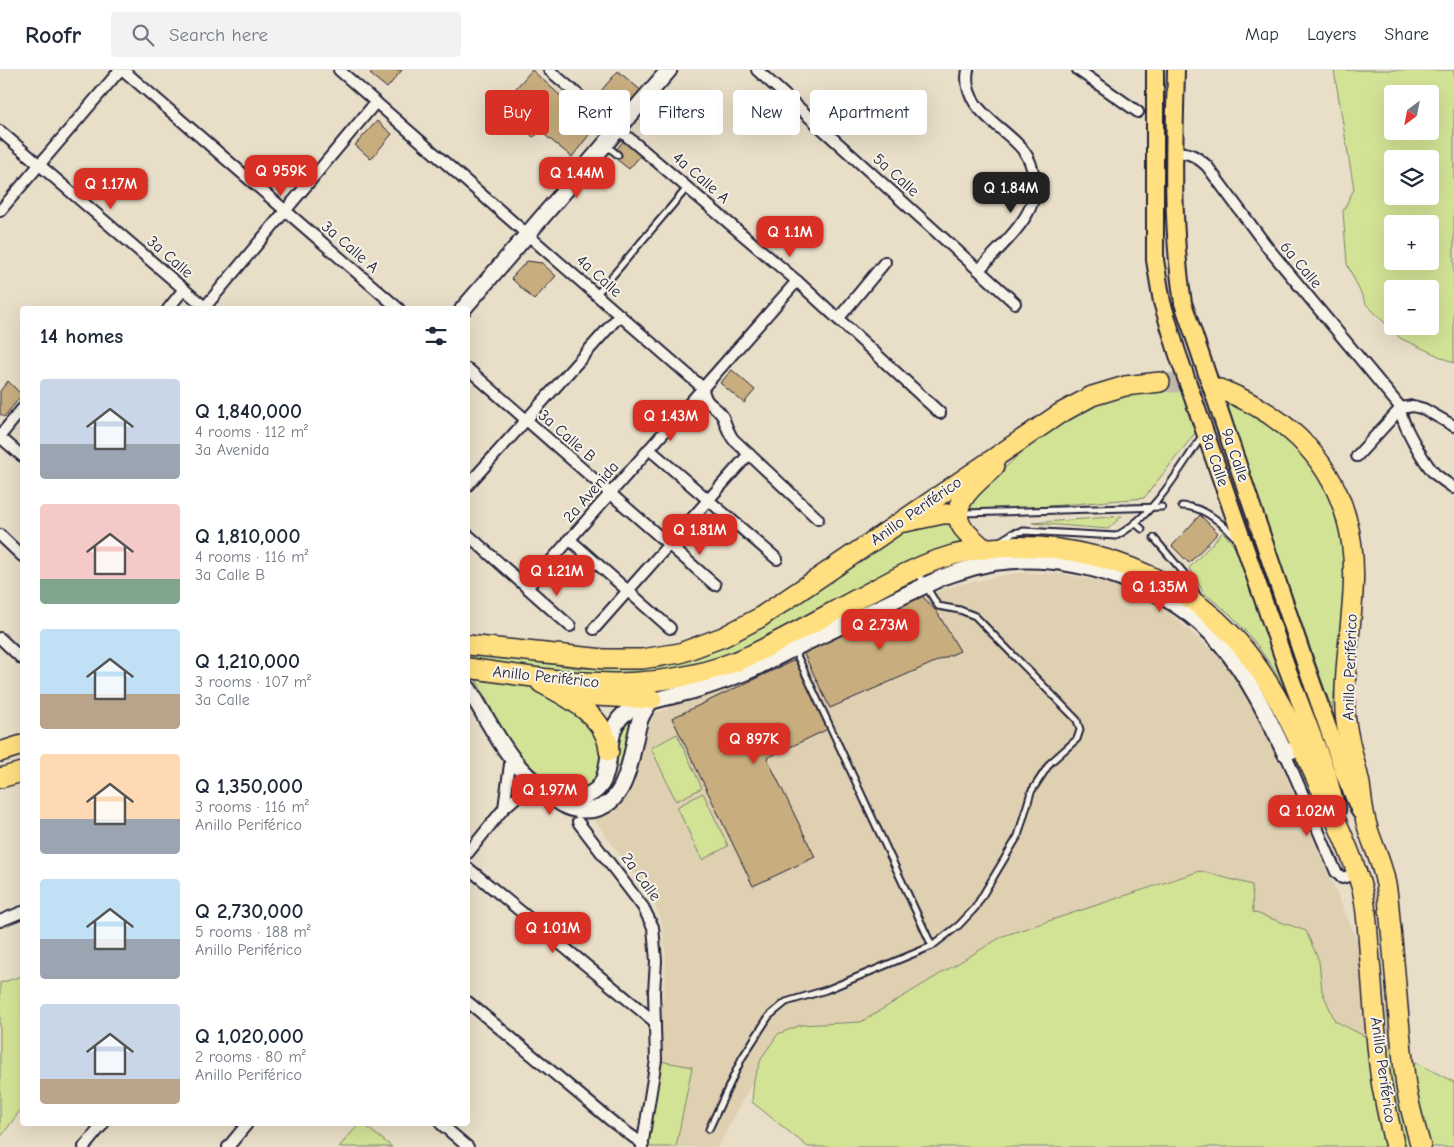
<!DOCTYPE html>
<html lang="en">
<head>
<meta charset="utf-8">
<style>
	:root { --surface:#fff; --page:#f2f2f3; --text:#1f2937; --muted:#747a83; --line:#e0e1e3; --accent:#d93025 }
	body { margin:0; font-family:"Comic Neue",sans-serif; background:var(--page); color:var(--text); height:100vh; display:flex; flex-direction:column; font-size:19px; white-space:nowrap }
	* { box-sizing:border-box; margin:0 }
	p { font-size:16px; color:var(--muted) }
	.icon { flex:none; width:28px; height:28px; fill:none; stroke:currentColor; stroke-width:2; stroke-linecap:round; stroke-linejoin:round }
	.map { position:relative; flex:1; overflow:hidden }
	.sheet { position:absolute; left:20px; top:236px; width:450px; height:820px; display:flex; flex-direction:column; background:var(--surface); border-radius:5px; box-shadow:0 5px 20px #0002 }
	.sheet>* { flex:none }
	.hud { position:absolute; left:485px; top:20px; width:475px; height:45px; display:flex; gap:10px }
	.needle { width:32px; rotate:212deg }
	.controls { position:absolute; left:1384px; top:15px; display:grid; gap:10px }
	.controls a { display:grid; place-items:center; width:55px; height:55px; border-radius:5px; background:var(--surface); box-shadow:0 5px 20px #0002; font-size:25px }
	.price { position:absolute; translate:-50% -42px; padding:0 11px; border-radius:10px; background:var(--accent); color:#fff; font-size:16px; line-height:32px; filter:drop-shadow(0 1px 2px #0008) }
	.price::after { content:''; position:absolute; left:50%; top:30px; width:15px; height:11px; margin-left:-8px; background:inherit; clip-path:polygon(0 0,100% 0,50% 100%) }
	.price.active { background:#222; color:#fff }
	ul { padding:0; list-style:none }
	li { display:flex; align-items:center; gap:15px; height:125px; padding:0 20px }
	li span { display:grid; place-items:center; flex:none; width:140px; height:100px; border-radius:5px; color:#555 }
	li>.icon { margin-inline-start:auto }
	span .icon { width:60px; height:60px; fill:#fffc; stroke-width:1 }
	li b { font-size:21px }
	h2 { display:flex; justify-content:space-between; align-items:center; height:60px; padding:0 20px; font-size:21px }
	.tag { padding:0 18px; border-radius:5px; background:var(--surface); box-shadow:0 5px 20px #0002; font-size:18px; line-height:45px }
	.tag.active { background:var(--accent); color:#fff }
	header { display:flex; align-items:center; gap:30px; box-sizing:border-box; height:70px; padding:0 25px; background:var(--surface); border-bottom:1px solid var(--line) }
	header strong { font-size:24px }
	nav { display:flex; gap:28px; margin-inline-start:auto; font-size:18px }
	.search { width:350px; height:45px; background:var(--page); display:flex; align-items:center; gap:12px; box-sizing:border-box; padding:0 18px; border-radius:5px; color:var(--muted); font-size:19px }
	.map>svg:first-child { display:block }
</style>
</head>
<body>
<header>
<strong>Roofr</strong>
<div class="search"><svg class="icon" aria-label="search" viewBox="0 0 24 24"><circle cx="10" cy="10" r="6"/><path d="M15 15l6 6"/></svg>Search here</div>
<nav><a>Map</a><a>Layers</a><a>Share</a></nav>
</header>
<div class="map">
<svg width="1454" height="1077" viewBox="0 0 1454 1077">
	<rect width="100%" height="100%" fill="#e9dec8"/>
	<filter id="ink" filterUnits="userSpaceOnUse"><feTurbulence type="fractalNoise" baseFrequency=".02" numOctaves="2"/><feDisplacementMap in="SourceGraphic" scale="10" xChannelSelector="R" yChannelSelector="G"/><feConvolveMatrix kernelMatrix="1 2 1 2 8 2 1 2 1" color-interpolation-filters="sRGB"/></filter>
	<g filter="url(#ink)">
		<polygon fill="#dfd0b2" points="1016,503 1062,504 1114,514 1158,533 1220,588 1258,641 1408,988 1335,951 1322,921 1319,891 1306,861 1253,842 1003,866 861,952 801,955 762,987 754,1009 718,1077 676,1077 692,997 655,990 661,958 666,889 662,852 652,829 590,744 617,738 625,729 637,703 645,664 655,644 680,633 723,620 901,534 961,514"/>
		<g fill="#d3e396" stroke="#7a8268" fill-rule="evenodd">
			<path d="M1334,0H1454V293L1400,268L1366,234L1347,194L1343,141L1354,119ZM1392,24H1430V61H1392ZM1392,89H1430V126H1392ZM1392,154H1430V191H1392ZM1392,219H1430V256H1392Z"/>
			<polygon points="1153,317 1184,319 1199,358 1144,428 967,443 964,437 1031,373 1098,331"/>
			<polygon points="1224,331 1238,333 1270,351 1311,392 1338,440 1348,504 1332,640"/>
			<polygon points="1122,446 1108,459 1032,453"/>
			<polygon points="947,450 963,468 966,475 908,491 764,570 719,589 663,605 579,606 468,591 468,582 577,598 624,599 662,597 716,580 779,545 900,460"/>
			<polygon points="1223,462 1232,473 1252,508 1304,661 1275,601 1254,571 1231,545 1204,523 1189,498"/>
			<path d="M476,610C492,612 513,610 529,616C548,622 590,648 598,667C604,685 601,718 577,720C562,721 544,709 533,700C510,681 491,637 476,610Z"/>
			<path d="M638,641L619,706C619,698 617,694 616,686C612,667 626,653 638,641Z"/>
			<polygon points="677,664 702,718 676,731 651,678"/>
			<polygon points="703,723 728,776 702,790 677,737"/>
			<polygon points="1200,801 1252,815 1253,842 1306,861 1319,891 1322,921 1335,951 1454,1012 1454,1077 808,1077 752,1032 754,1009 762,987 778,964 801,955 861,952 1003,866"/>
			<polygon points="22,906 22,1038 0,1068 0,913"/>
			<polygon points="655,990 692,997 676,1077 643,1077"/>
			<polygon points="359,1054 363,1054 392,1077 339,1077"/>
		</g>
		<g fill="#c8ae7f" stroke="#22223b">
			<polygon points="373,0 402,0 387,18 370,4"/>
			<polygon points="532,0 595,57 572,87 541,62 533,67 500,36"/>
			<polygon points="618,1 644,23 626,44 600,22"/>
			<polygon points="377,51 392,64 371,89 355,75"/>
			<polygon points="624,70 642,84 629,99 615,88 620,82 617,79"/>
			<polygon points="527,191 542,193 556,206 534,230 511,208"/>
			<polygon points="732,300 755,320 744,333 720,313"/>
			<polygon points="8,311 22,325 4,347 0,344 0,321"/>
			<polygon points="1200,445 1218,463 1189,493 1172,476"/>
			<polygon points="922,526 937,542 960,581 830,638 803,582"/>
			<polygon points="795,590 828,659 767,688 815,787 753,816 672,648"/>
		</g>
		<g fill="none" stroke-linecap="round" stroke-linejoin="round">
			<polyline stroke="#c1b8ac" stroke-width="19" stroke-dasharray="19 9" stroke-linecap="butt" points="1160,312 1191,314 1220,319"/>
			<defs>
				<g id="lane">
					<polyline points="607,76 618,85"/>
					<polyline points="597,224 687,118"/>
					<path d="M1182,436C1202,436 1221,452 1234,466"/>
					<polyline points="963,443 1162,437"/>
					<polyline points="1135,453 1142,459"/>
					<polyline points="1154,468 1189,509 1198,527"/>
					<path d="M1000,471L1013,463L1024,461L1116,466C1152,448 1180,399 1202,366"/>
					<polyline points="794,579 932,876"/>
					<polyline points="709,1059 742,988 769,946 786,932 826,920 932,876 959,855 975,838 1018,766 1031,722 1050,693 1077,669 1080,660 1077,650 975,546 960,540 938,536 918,503"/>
				</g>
				<g id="street">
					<polyline points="123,0 399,239"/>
					<path d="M339,0L703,318C705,337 716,334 723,347C726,355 728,362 733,369L818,449"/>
					<polyline points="549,0 797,211 940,343"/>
					<polyline points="757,0 1015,233"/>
					<path d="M968,0C960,38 1004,56 1023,80C1035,95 1038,121 1030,138C1021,159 995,182 979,200"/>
					<polyline points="1078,0 1138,42"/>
					<polyline points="0,61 207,239"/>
					<path d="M1174,82C1189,82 1196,86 1207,96L1268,178L1401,338C1398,349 1426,395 1435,404C1441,409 1448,414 1454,418"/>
					<polyline points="0,141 120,0"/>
					<polyline points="205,237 376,32"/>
					<polyline points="168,239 184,219"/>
					<polyline points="838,249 885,192"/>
					<polyline points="468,299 715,515"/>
					<polyline points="0,366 22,339"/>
					<polyline points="0,367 22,386"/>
					<polyline points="649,379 777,489"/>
					<polyline points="1357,386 1401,338 1413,336 1424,339 1454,356"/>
					<polyline points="468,415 620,245"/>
					<polyline points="0,465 22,486"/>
					<polyline points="468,465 570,556"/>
					<polyline points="569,469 670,558"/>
					<polyline points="527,518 797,211"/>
					<polyline points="594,559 749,384"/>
					<polyline points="0,568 22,589"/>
					<polyline points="1285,683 1336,802 1342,808 1356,804"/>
					<polyline points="504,738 511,687"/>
					<polyline points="578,752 643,837 653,857 656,891 654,922 656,990 642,1077"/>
					<polyline points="468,783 504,738 534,712"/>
					<polyline points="468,798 655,952"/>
					<polyline points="0,851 22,842"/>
					<polyline points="468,932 615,1054 643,1074"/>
					<polyline points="441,1054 468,1077"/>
					<polyline points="84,1077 103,1054"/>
					<polyline points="228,1077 247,1054"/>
				</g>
				<g id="secondary">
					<polyline points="463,239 669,0"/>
					<path d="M468,618C493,656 521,726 574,727C626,727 595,661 627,642C644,631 661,629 680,624C701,619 721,612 741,604C763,595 782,584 803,574C850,552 896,529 943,507C961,501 979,494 998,492C1075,482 1171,515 1222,575C1249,608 1267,645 1285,683L1302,677"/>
					<path d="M551,724C560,735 570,740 584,740C630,741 630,683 639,653C641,644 647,637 652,629"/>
				</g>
				<g id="primary">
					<polyline points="1155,0 1155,190 1162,232 1177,282 1287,598 1328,706 1337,740"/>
					<path d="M1176,0C1174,78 1171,155 1183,233L1305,593L1345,706L1360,741"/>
				</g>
				<g id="highway">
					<path d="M1220,319C1279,342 1328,383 1346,447C1365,511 1342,576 1345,641C1346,666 1355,690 1360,714C1362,729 1363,744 1368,759C1373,776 1382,793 1385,810C1389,826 1389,843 1391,859C1396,909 1399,959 1405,1008C1407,1031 1415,1055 1421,1077"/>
					<polyline points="905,452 943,444 958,444"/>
					<path d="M984,479C977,472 968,465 962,457C947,433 979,412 994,397"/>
					<polyline points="468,575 604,589 642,589 680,583 723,567 759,548 820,507 1059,344 1092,326 1125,316 1160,312"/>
					<path d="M468,598C565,612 657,628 751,585C792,565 832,542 872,521C892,510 912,499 934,491C1032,455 1160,488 1231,564C1272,608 1296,663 1320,717C1336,750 1352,784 1362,819C1368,842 1368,876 1371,901C1374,939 1376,979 1382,1017C1386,1037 1390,1057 1395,1077"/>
					<path d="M541,613C568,627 607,647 609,681"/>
					<polyline points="577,623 595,626 652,629"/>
					<polyline points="0,682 22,675"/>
					<polyline points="0,708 22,702"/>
				</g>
			</defs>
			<use href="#lane" stroke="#22223b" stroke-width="9"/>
			<use href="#street" stroke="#22223b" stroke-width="14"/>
			<use href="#secondary" stroke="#22223b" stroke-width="19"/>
			<use href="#primary" stroke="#22223b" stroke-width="20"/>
			<use href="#highway" stroke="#22223b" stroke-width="22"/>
			<use href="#lane" stroke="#f7f3e8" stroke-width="5"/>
			<use href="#street" stroke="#f7f3e8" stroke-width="10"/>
			<use href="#secondary" stroke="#f7f3e8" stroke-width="15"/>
			<use href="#primary" stroke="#ffdf80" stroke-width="16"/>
			<use href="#highway" stroke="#ffdf80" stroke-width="19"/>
		</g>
	</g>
	<g text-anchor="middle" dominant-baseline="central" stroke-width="4" stroke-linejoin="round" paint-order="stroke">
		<g font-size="16" fill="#22223b" stroke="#f7f3e8">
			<text transform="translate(896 105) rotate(42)">5a Calle</text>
			<text transform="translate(701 108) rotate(41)">4a Calle A</text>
			<text transform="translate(350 177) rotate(41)">3a Calle A</text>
			<text transform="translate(170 187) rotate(41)">3a Calle</text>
			<text transform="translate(1301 195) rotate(50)">6a Calle</text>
			<text transform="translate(599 206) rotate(42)">4a Calle</text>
			<text transform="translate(567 366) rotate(41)">3a Calle B</text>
			<text transform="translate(1235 385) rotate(71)">9a Calle</text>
			<text transform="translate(1215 390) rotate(71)">8a Calle</text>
			<text transform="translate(591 422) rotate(-49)">2a Avenida</text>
			<text transform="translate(916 441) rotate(-35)">Anillo Periférico</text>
			<text transform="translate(1350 597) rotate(-88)">Anillo Periférico</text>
			<text transform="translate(546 607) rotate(6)">Anillo Periférico</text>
			<text transform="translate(641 807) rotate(54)">2a Calle</text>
			<text transform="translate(1383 1000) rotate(82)">Anillo Periférico</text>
		</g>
	</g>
</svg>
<div class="controls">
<a><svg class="needle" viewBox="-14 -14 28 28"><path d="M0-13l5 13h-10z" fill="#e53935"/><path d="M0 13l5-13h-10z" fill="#747a83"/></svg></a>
<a><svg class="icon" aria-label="layers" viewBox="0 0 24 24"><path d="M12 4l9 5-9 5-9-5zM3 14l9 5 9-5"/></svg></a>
<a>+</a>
<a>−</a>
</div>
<b class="price" style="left:281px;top:127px">Q 959K</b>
<b class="price" style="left:577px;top:129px">Q 1.44M</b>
<b class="price" style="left:111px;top:140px">Q 1.17M</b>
<b class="price active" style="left:1011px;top:144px">Q 1.84M</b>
<b class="price" style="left:790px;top:188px">Q 1.1M</b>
<b class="price" style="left:671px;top:372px">Q 1.43M</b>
<b class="price" style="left:700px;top:486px">Q 1.81M</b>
<b class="price" style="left:557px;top:527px">Q 1.21M</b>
<b class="price" style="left:1160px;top:543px">Q 1.35M</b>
<b class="price" style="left:880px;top:581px">Q 2.73M</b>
<b class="price" style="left:754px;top:695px">Q 897K</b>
<b class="price" style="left:550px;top:746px">Q 1.97M</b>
<b class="price" style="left:1307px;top:767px">Q 1.02M</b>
<b class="price" style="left:553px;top:884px">Q 1.01M</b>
<div class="hud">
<a class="tag active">Buy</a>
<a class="tag">Rent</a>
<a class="tag">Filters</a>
<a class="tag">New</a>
<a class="tag">Apartment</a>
</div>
<section class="sheet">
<h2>14 homes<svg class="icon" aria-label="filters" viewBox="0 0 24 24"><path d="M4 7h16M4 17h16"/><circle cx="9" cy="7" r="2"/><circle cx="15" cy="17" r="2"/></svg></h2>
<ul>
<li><span style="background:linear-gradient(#c9d6e8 65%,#9aa5b1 0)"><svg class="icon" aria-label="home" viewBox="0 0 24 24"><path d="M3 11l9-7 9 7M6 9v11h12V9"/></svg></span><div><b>Q 1,840,000</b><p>4 rooms · 112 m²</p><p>3a Avenida</p></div></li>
<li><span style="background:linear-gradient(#f6c9c9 75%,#7fa58c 0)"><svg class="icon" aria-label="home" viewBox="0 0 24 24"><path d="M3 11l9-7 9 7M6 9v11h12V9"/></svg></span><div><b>Q 1,810,000</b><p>4 rooms · 116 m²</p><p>3a Calle B</p></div></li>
<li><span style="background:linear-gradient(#bfe0f5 65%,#b9a48a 0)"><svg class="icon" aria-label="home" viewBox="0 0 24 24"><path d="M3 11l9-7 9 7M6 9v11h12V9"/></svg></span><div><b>Q 1,210,000</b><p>3 rooms · 107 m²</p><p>3a Calle</p></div></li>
<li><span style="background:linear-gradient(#ffd9b3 65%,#9aa5b1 0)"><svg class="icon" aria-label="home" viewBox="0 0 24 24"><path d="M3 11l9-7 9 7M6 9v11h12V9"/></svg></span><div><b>Q 1,350,000</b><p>3 rooms · 116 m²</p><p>Anillo Periférico</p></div></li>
<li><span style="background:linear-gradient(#bfe0f5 60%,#9aa5b1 0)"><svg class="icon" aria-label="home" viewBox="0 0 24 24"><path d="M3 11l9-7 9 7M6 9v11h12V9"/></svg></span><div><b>Q 2,730,000</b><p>5 rooms · 188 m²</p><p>Anillo Periférico</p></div></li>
<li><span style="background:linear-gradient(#c9d6e8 75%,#b9a48a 0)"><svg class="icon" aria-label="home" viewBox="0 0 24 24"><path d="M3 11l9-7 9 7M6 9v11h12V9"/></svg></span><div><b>Q 1,020,000</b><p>2 rooms · 80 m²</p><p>Anillo Periférico</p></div></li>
</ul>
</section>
</div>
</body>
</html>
